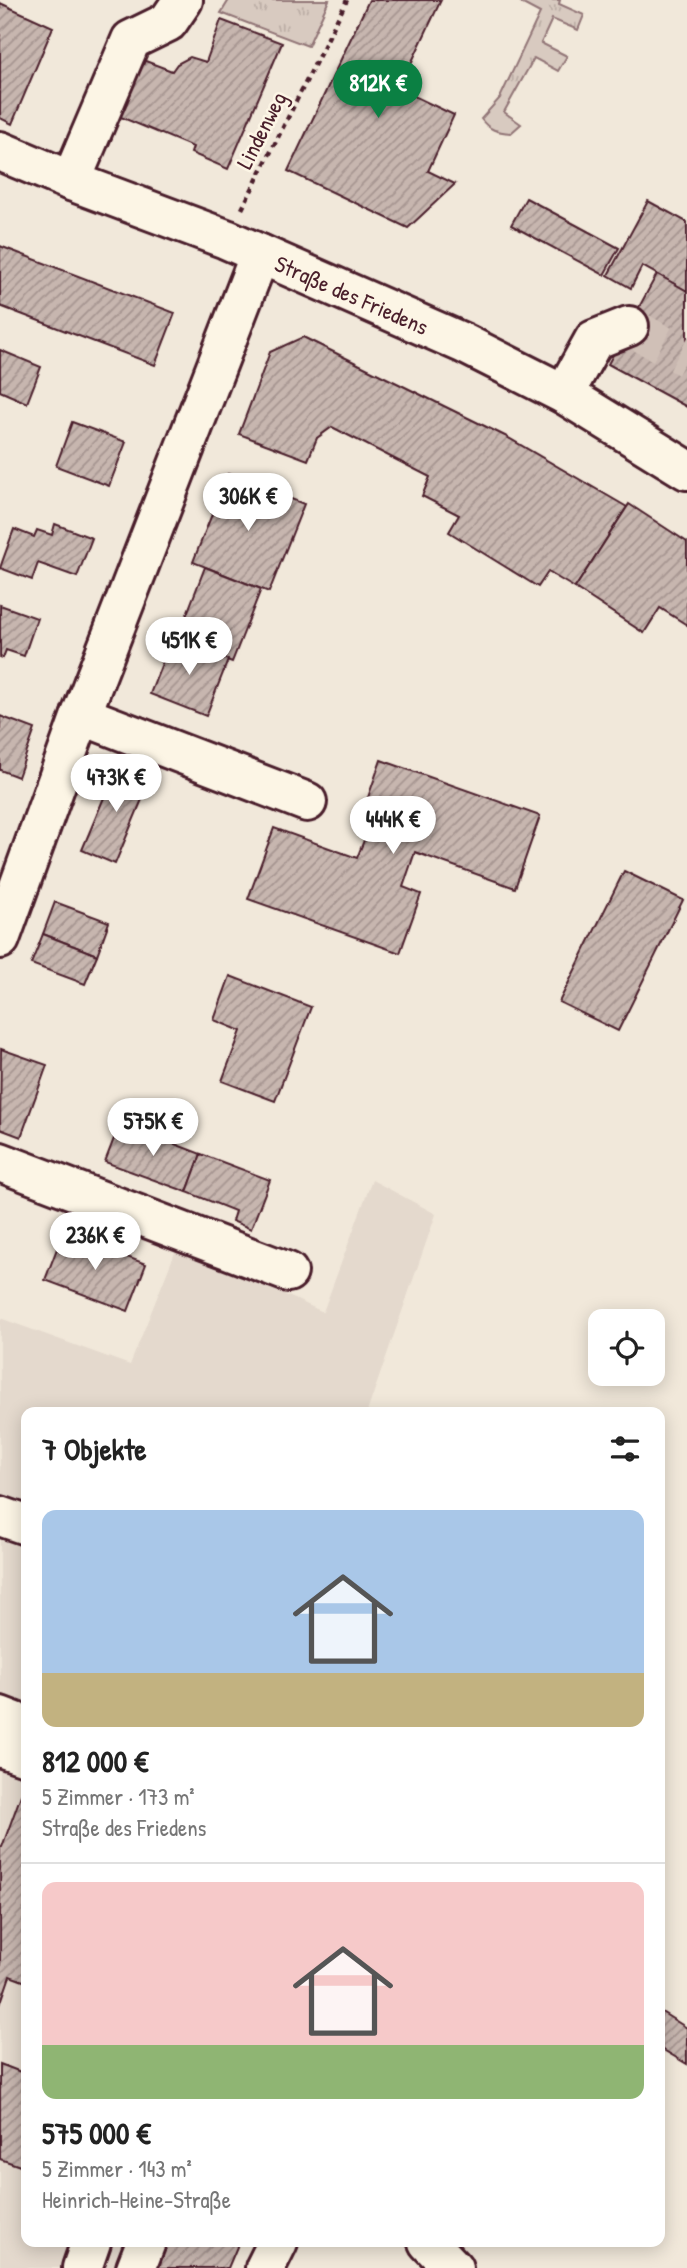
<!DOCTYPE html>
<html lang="de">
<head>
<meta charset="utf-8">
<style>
	:root { --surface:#fff; --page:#f2f2f2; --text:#222; --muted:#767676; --line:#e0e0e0; --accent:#0b8043 }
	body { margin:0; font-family:"Patrick Hand",sans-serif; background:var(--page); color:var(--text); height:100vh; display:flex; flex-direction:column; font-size:26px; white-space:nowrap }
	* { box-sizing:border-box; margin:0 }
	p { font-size:23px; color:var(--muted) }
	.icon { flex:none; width:38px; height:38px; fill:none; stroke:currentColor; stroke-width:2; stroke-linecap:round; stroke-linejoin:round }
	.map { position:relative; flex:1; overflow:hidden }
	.drawer { position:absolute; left:21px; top:1407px; width:644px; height:840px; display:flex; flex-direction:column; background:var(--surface); border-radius:14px; box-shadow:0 4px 18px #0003 }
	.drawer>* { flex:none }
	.controls { position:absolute; left:588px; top:1309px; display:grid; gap:14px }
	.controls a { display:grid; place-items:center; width:77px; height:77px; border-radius:14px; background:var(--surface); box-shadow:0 4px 18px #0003; font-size:35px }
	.price { position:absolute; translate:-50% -60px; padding:0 16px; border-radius:24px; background:#fff; color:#222; font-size:23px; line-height:46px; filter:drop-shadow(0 2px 4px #0008) }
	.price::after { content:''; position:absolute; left:50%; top:42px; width:21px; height:16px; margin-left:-10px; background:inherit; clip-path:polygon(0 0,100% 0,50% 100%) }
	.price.current { background:var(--accent); color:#fff }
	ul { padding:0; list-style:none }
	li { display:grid; align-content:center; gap:14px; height:371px; padding:0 21px }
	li+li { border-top:2px solid var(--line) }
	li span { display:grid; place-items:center; height:217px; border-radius:14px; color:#555 }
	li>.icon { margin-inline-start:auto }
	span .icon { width:126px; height:126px; fill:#fffc; stroke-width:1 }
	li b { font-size:30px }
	h2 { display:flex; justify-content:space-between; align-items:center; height:84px; padding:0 21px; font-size:30px }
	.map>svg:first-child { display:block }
</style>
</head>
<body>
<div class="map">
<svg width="687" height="2268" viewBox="0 0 687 2268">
	<defs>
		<pattern id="grass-tufts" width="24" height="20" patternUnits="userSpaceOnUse" patternTransform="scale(1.75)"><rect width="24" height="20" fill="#d8cac0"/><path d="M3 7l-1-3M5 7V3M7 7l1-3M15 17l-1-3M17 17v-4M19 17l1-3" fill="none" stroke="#bbada5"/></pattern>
		<pattern id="building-hatch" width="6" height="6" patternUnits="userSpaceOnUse" patternTransform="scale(1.75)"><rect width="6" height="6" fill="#c7b6af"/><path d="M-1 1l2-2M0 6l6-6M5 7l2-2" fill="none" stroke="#a4938f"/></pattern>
	</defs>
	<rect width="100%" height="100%" fill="#f1e8da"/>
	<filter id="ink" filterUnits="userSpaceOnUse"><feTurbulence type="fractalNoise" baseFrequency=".0143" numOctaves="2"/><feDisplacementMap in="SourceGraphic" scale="14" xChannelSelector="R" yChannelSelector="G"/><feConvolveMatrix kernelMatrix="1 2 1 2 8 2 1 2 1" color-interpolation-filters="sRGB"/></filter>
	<g filter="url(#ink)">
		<polygon fill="#e4d9cd" points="372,1180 436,1214 367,1412 26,1412 26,2242 138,2242 128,2268 0,2268 0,1318 130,1365 178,1245 323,1312"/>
		<g fill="url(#grass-tufts)" stroke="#917476" stroke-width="2">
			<polygon points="229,0 329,0 308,46 221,13"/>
			<path d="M522,0H560L559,4L584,15L578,30L552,19L541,43L567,56L558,71L534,58L504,112L521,124L511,133C497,132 489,130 481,119L500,98L540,13L521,3Z"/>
		</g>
		<g fill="url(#building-hatch)" stroke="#4a1f2b" stroke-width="2">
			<polygon points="369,0 441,0 399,89 454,115 428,171 455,184 408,228 288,171"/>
			<polygon points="0,3 53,27 12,124 0,118"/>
			<polygon points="221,20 282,43 228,169 191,153 193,147 111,113 135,57 172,71 177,64 190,57 206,62"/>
			<polygon points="526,198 619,248 604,275 511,225"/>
			<polygon points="648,201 687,222 687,291 642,266 631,288 608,275"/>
			<polygon points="0,246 175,313 155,365 0,306"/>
			<polygon points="657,274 687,291 687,407 608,364"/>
			<polygon points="303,337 505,436 627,507 575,588 548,572 538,587 449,532 459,515 422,496 430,477 332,427 317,438 308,460 239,434 270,352"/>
			<polygon points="0,350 41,367 27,403 0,391"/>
			<polygon points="72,422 126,442 109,486 56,466"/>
			<polygon points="228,474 304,504 269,592 193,562"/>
			<polygon points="629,504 687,542 687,625 660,608 644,633 575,588"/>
			<polygon points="55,524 92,538 77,577 38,563 32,580 0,568 14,529 34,537 37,530 52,535"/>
			<polygon points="205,567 261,589 232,662 177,640"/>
			<polygon points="0,605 37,618 24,656 6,650 3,658 0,657"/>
			<polygon points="172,638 228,660 206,716 150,694"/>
			<polygon points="0,716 35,729 18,777 0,770"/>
			<polygon points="381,760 540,816 515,888 415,852 403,887 421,894 400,953 248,899 274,828 357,858 366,835 356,832"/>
			<polygon points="118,764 151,778 115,864 82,850"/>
			<polygon points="624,871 683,900 618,1031 559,1002"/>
			<polygon points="55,902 109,922 97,955 43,934"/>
			<polygon points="43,934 97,955 85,984 31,964"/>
			<polygon points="230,976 311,1007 275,1101 222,1081 241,1031 214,1020"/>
			<polygon points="1,1049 47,1065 21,1137 0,1129"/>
			<polygon points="120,1123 201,1154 187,1192 105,1162"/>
			<polygon points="201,1154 270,1180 251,1229 232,1221 235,1211 187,1192"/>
			<polygon points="63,1233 146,1264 128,1311 45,1280"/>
			<polygon points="21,1795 26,1797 26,1982 10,1976 0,2005 0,1847 2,1847"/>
			<polygon points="660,2011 687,2028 687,2064 660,2048"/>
			<polygon points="0,2064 26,2074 26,2168 0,2159"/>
			<polygon points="166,2242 239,2242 228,2268 155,2268"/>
		</g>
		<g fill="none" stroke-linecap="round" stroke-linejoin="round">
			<polyline stroke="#d0c0b7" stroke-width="38" stroke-dasharray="38 19" stroke-linecap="butt" points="629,326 687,358"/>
			<defs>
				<g id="minor">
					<path id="s1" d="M0,151L71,181L226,239L463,343L564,394L687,470"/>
					<polyline points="71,181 131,40 168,22 183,0"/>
					<polyline points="564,394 594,340 629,326"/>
					<polyline points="81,715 307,802"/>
					<polyline points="0,939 81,715 260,254"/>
					<polyline points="0,1162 288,1272"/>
					<polyline points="0,1516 26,1525"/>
					<polyline points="0,1716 26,1726"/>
					<polyline points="0,1747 26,1756"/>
					<polyline points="428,2242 453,2268"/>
					<polyline points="82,2268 91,2242"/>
					<polyline points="136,2268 146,2242"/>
					<polyline points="265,2268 278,2242"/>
				</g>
			</defs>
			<use href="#minor" stroke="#4a1f2b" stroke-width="44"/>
			<polyline stroke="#4a1f2b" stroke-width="4.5" stroke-dasharray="5 5" stroke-linecap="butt" points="242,209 347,0"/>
			<use href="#minor" stroke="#fcf5e5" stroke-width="38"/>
		</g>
	</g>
	<g text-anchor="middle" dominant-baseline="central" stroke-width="5" stroke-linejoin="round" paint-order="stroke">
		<g font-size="23" fill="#4a1f2b" stroke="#fcf5e5">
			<text transform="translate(261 130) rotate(-63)">Lindenweg</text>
			<text stroke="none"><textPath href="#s1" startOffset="380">Straße des Friedens</textPath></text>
		</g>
	</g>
</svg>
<div class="controls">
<a><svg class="icon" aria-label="locate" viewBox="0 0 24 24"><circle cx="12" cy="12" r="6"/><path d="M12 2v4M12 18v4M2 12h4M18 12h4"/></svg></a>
</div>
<b class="price current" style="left:378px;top:120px">812K €</b>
<b class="price" style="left:248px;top:533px">306K €</b>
<b class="price" style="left:189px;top:677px">451K €</b>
<b class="price" style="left:116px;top:814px">473K €</b>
<b class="price" style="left:393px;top:856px">444K €</b>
<b class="price" style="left:153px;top:1158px">575K €</b>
<b class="price" style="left:95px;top:1272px">236K €</b>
<section class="drawer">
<h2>7 Objekte<svg class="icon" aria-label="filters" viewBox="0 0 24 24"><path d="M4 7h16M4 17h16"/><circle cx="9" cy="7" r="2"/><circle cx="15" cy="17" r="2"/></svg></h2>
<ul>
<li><span style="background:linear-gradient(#a9c7e8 75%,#c2b280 0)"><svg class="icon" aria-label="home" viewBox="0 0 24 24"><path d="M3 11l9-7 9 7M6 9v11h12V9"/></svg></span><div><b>812 000 €</b><p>5 Zimmer · 173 m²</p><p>Straße des Friedens</p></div></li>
<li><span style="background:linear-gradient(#f6c9c9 75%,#8fb573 0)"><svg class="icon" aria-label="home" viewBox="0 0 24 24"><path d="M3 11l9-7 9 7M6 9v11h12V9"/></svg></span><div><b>575 000 €</b><p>5 Zimmer · 143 m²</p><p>Heinrich-Heine-Straße</p></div></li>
</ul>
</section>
</div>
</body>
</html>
